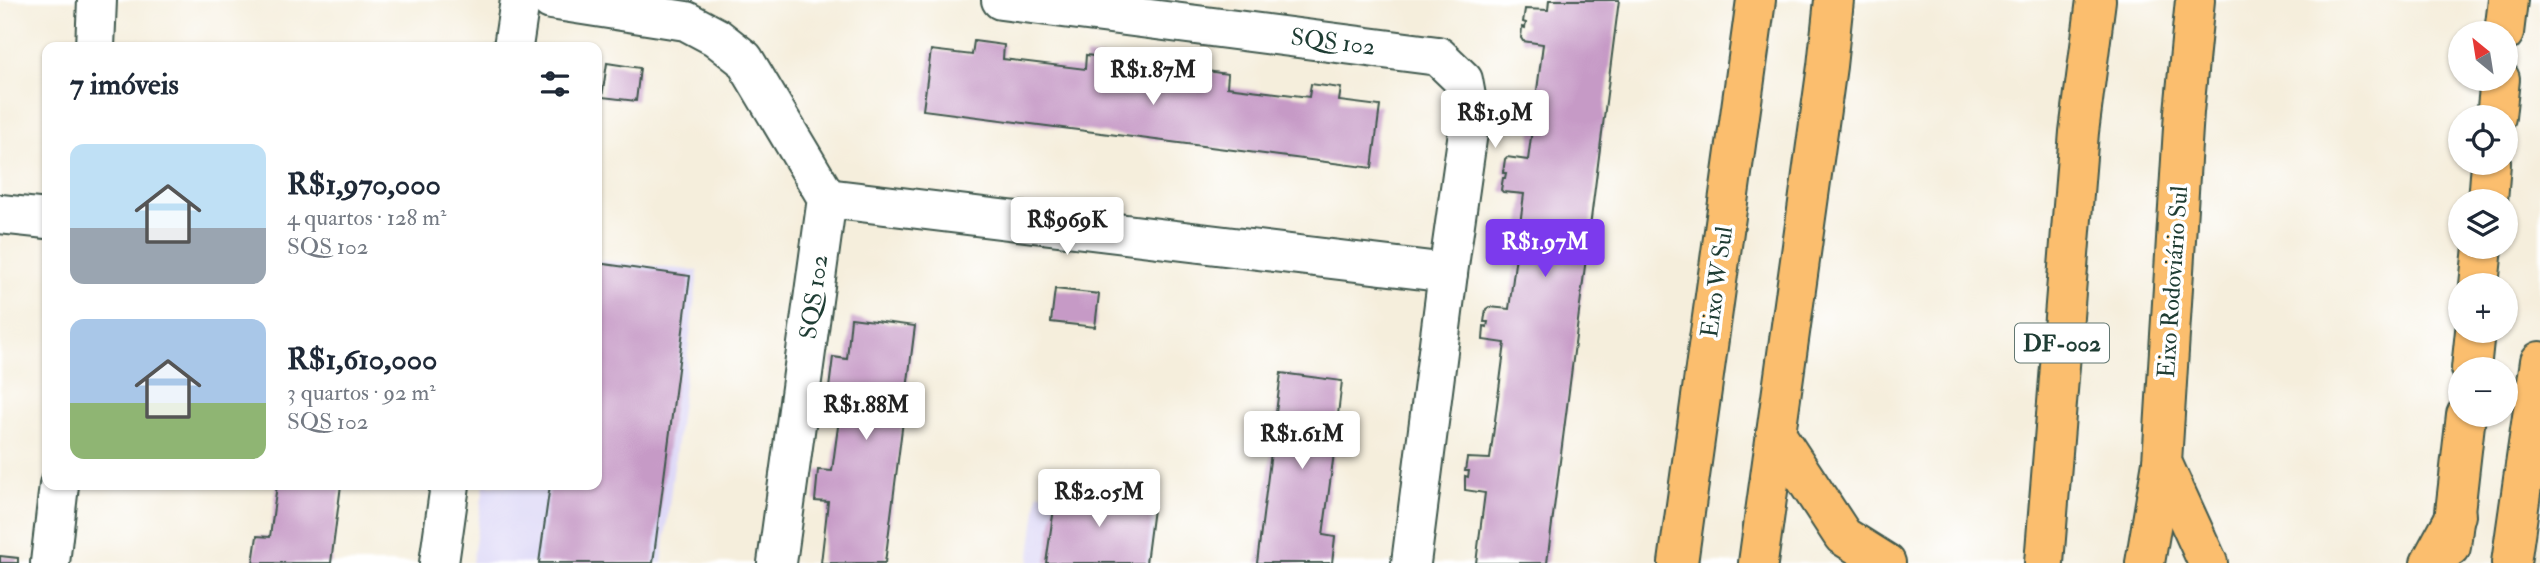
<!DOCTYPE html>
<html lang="pt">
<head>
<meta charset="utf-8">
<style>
	:root { --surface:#fff; --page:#f6f6f7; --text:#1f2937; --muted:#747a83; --accent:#7c3aed }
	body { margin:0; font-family:"IM FELL Double Pica",serif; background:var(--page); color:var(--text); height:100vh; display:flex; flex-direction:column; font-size:26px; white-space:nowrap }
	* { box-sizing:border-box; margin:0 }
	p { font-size:23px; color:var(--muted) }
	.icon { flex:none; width:38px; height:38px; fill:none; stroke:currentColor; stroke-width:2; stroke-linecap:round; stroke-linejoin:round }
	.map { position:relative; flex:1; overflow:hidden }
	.panel { position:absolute; left:42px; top:42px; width:560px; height:448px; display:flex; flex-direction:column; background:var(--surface); border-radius:14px; box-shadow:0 2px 5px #0004 }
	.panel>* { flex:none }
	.needle { width:46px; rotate:330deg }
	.tools { position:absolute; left:2448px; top:21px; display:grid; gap:14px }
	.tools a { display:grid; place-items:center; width:70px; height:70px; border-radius:50%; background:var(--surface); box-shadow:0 2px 5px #0004; font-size:35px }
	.price { position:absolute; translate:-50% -60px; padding:0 16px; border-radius:7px; background:#fff; color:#222; font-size:23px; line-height:46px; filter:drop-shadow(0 2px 4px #0008) }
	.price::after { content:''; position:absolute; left:50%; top:42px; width:21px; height:16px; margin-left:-10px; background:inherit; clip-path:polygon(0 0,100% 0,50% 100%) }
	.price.on { background:var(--accent); color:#fff }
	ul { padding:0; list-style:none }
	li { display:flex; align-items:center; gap:21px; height:175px; padding:0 28px }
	li span { display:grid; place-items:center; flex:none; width:196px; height:140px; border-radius:14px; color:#555 }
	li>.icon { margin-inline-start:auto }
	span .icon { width:84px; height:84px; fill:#fffc; stroke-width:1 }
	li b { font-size:30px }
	h2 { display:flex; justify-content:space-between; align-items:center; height:84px; padding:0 28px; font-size:30px }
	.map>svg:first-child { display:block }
</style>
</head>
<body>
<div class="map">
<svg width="2540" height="563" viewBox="0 0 2540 563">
	<rect width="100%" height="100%" fill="#fff"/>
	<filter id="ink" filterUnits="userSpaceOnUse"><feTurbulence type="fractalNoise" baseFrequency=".0143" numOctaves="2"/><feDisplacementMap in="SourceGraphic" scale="14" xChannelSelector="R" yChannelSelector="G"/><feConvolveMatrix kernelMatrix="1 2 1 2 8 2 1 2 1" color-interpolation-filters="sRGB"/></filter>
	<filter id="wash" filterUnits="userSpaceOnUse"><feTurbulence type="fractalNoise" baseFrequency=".00686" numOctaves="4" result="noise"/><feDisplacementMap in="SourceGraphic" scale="28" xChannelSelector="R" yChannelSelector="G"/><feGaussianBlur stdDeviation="1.57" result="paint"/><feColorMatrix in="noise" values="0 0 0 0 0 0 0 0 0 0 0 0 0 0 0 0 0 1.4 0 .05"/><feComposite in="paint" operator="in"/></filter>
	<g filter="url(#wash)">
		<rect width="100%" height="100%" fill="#f5eedc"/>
		<g fill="#dbd6f6">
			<polygon points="597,260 698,271 662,563 472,563 484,485 597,485"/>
			<polygon points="1038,493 1158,501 1149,563 1029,563"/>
		</g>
		<g id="blocks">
			<g fill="#c69ac6">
				<polygon points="1549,0 1619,0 1547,563 1476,563 1485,493 1465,490 1465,476 1468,477 1469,471 1465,471 1467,458 1490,459 1505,343 1483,340 1484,326 1487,327 1488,322 1484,322 1486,309 1489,307 1509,309 1524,194 1503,192 1501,190 1503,178 1505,178 1506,173 1503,173 1505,159 1507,157 1528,160 1543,44 1523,41 1521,38 1522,27 1525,28 1526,23 1523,22 1525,9 1548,10"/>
				<polygon points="974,41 1004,45 1003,59 1085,69 1086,55 1116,59 1115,73 1197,83 1199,70 1228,74 1227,87 1309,97 1311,84 1341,88 1339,101 1380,106 1372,168 923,110 931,50 972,55"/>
				<polygon points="607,63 640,68 636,101 602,97"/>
				<polygon points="597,263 690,276 653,563 539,563 550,485 597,485"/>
				<polygon points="1055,289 1099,294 1095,327 1051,322"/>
				<polygon points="851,318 915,326 885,563 821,563 828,502 815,501 818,470 832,471 843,390 829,388 833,357 847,359"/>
				<polygon points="1281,373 1342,381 1337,423 1350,424 1346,454 1334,453 1323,535 1335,537 1332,563 1257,563"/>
				<polygon points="277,485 341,485 331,563 253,563 257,536 270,537"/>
				<polygon points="1057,488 1154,501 1146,563 1046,563"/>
				<polygon points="0,556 18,558 18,563 0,563"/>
			</g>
		</g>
	</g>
	<g filter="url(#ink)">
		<use href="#blocks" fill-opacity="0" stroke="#3f584d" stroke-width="2"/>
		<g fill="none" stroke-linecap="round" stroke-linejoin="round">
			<defs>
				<g id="minor">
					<polyline points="551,0 686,21 716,37 744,59 827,198 1448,273 1411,563"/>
					<polyline points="1001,0 1438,56 1463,80 1470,118 1448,273"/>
					<polyline points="95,47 97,0"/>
					<polyline points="513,47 520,0"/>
					<polyline points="0,214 47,219"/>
					<polyline points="50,563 59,485"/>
					<polyline points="439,563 450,485"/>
					<polyline points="777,563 827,198"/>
				</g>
				<g id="major">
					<polyline points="2504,33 2508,0"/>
					<polyline points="2496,117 2500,79"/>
					<polyline points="2488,201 2491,163"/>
					<polyline points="2479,285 2483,247"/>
					<polyline points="2471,369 2475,331"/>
					<polyline points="2451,547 2466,415"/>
					<polyline points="1678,563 1756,0"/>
					<polyline points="1758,563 1827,66 1834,0"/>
					<polyline points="2511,563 2540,361"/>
				</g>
				<g id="highway">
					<polyline points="1776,434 1843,536 1886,563"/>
					<polyline points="2162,462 2208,563"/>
					<polyline points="2044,563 2079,132 2096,0"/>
					<polyline points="2145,563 2162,462 2184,112 2195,0"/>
					<polyline points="2430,563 2456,515"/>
				</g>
			</defs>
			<use href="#minor" stroke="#3f584d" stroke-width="42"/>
			<use href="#major" stroke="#3f584d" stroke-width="42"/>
			<use href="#highway" stroke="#3f584d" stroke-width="42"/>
			<use href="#minor" stroke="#fff" stroke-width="38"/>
			<use href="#major" stroke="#fbbe6e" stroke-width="38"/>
			<use href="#highway" stroke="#fbbe6e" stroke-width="38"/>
		</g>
	</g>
	<g text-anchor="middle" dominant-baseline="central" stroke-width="7" stroke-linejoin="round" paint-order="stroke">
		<rect fill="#fff" stroke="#627771" stroke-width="2" x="2015" y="323.5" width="94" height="39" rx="5"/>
		<g font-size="23" font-weight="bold" fill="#1f3d34">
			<text x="2062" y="343">DF-002</text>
		</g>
		<g font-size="24" fill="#1f3d34" stroke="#fff">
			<text transform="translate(1333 42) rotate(7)">SQS 102</text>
			<text transform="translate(1717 282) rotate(-82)">Eixo W Sul</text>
			<text transform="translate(2173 282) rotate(-86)">Eixo Rodoviário Sul</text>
			<text transform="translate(814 297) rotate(-82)">SQS 102</text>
		</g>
	</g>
</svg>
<div class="tools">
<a><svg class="needle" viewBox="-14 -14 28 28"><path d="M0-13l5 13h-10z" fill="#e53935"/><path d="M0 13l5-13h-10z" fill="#747a83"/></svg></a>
<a><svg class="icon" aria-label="locate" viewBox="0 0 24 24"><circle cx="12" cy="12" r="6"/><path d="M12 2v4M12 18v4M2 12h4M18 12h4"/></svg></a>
<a><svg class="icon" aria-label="layers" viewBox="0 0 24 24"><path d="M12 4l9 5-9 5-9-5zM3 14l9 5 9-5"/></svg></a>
<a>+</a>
<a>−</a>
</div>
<b class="price" style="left:1153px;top:107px">R$1.87M</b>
<b class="price" style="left:1495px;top:150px">R$1.9M</b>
<b class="price" style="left:1067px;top:257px">R$969K</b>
<b class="price on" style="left:1545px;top:279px">R$1.97M</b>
<b class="price" style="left:866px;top:442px">R$1.88M</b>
<b class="price" style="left:1302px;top:471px">R$1.61M</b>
<b class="price" style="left:1099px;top:529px">R$2.05M</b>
<section class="panel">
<h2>7 imóveis<svg class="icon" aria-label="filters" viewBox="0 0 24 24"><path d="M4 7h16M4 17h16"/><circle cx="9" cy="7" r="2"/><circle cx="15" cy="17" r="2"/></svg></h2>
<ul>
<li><span style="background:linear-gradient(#bfe0f5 60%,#9aa5b1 0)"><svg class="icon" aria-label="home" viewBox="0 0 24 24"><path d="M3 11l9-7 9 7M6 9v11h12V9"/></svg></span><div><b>R$1,970,000</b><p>4 quartos · 128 m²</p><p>SQS 102</p></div></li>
<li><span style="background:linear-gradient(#a9c7e8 60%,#8fb573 0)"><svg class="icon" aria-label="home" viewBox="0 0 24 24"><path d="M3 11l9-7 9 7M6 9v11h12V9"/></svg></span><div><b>R$1,610,000</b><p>3 quartos · 92 m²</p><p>SQS 102</p></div></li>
</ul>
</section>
</div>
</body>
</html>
